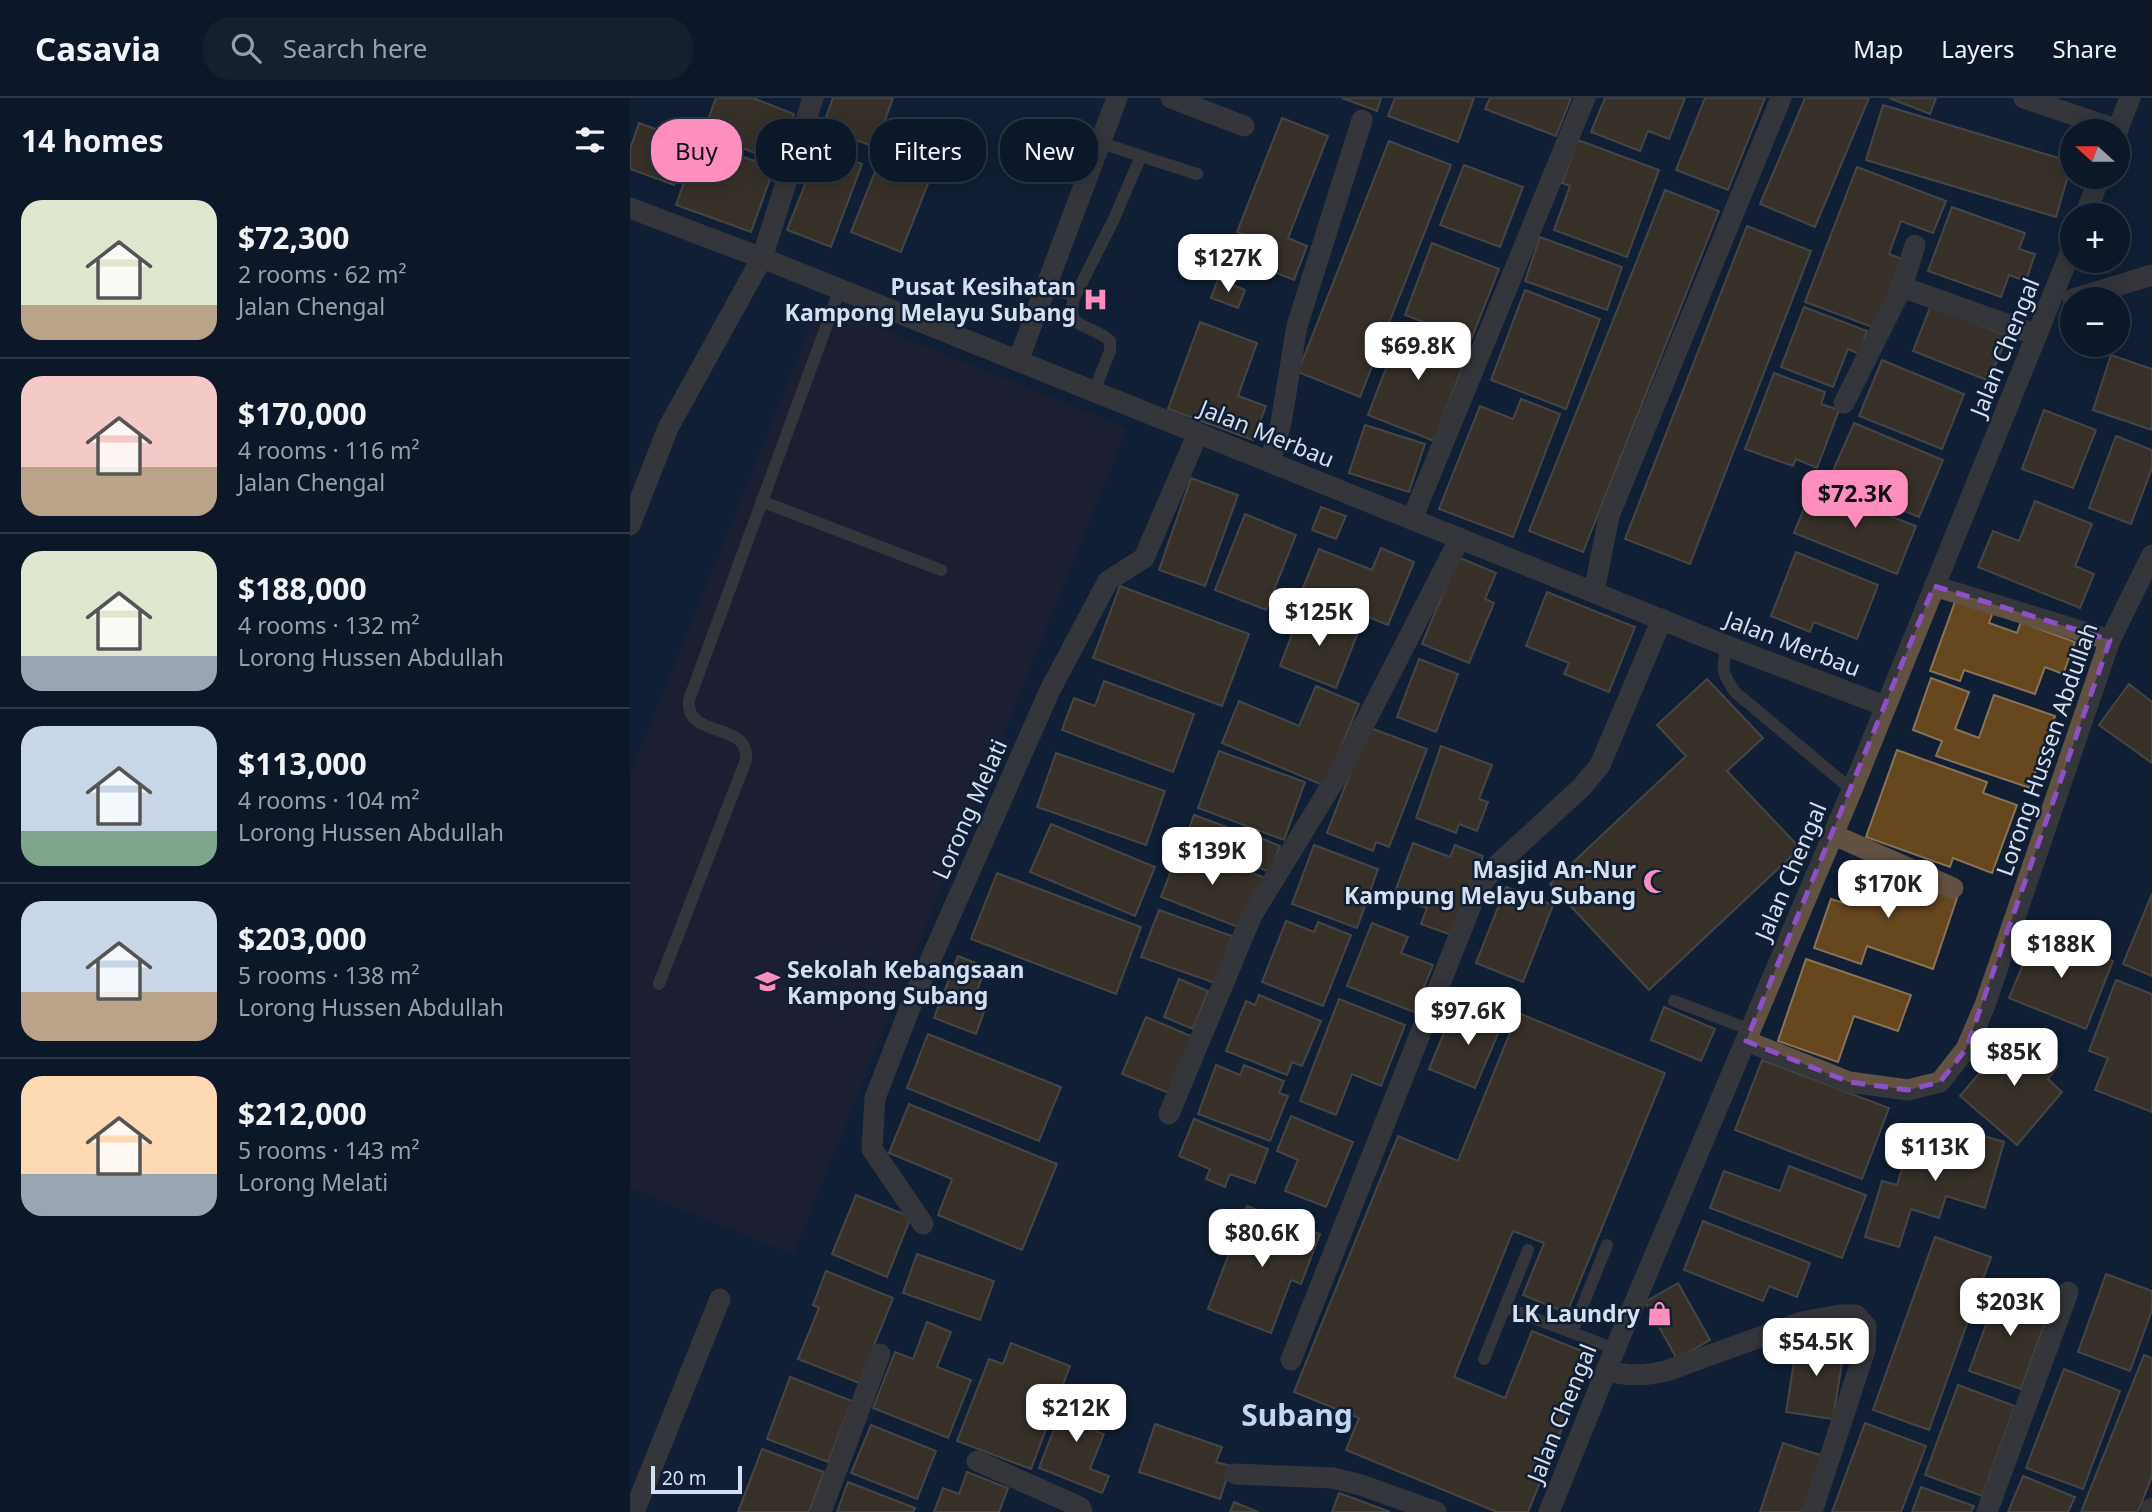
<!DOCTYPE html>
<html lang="en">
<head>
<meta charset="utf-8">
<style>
	:root { --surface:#0c1727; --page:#15202f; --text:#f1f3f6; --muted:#9a9fa7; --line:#2c3644; --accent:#fe8ebe }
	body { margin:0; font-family:"Noto Sans",sans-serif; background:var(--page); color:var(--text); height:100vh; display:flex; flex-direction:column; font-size:26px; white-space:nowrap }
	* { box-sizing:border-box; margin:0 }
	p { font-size:23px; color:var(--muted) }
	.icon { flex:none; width:38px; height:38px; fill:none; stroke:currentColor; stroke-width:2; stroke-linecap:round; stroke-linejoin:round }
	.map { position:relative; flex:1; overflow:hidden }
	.panel { display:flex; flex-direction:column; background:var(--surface); width:630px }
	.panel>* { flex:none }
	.banner { position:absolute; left:21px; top:21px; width:665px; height:63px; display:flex; gap:14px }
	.needle { width:46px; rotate:291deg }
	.fabs { position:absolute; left:1430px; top:21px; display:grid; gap:14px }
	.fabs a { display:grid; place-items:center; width:70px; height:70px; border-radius:50%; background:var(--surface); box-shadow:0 4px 18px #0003,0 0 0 2px var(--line); font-size:35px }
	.scale { position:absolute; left:21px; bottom:18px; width:91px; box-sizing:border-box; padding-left:7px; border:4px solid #d5dfee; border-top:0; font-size:19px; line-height:24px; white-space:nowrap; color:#d5dfee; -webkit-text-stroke:5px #101f34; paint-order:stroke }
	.price { position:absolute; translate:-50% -60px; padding:0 16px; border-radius:14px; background:#fff; color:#222; font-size:23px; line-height:46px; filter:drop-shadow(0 2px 4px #0008) }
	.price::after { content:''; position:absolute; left:50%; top:42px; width:21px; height:16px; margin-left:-10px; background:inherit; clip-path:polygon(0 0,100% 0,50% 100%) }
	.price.on { background:var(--accent); color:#111 }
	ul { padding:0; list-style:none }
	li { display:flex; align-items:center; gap:21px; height:175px; padding:0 21px }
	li+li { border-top:2px solid var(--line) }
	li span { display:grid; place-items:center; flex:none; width:196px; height:140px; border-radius:21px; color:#555 }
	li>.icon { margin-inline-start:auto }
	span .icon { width:84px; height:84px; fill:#fffc; stroke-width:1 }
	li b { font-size:30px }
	h2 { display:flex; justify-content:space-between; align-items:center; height:84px; padding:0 21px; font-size:30px }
	.tag { padding:0 24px; border-radius:28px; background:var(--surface); box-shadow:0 4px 18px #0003,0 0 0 2px var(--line); font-size:24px; line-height:63px }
	.tag.on { background:var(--accent); color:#111 }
	header { display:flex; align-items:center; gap:42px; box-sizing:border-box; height:98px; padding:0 35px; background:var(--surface); border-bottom:2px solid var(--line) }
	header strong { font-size:33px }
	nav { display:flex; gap:38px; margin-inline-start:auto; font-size:24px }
	.search { width:490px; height:63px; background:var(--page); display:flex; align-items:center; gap:18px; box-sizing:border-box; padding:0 24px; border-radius:28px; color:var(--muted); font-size:26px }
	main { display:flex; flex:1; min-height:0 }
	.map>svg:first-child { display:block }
</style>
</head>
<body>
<header>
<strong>Casavia</strong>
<div class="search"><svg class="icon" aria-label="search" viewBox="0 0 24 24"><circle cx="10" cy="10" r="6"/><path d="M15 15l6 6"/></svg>Search here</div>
<nav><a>Map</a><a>Layers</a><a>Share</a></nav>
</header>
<main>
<section class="panel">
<h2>14 homes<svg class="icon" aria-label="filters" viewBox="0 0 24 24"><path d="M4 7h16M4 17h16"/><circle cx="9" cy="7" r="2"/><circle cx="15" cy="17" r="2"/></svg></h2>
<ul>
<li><span style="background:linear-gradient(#dfe7d0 75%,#b9a48a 0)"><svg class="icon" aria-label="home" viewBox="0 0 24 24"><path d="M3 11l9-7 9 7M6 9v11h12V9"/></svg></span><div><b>$72,300</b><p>2 rooms · 62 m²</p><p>Jalan Chengal</p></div></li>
<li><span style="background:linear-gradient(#f6c9c9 65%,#b9a48a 0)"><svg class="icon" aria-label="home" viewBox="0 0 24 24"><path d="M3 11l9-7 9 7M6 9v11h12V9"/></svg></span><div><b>$170,000</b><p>4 rooms · 116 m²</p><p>Jalan Chengal</p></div></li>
<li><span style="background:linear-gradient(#dfe7d0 75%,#9aa5b1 0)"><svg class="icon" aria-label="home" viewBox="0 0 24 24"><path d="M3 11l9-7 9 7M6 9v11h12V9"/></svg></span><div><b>$188,000</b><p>4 rooms · 132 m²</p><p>Lorong Hussen Abdullah</p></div></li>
<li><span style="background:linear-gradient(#c9d6e8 75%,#7fa58c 0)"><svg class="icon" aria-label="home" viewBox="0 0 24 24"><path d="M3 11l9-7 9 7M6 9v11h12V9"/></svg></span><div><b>$113,000</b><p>4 rooms · 104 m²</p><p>Lorong Hussen Abdullah</p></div></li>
<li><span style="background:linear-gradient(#c9d6e8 65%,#b9a48a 0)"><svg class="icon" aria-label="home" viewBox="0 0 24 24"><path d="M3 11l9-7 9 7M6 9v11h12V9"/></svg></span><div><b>$203,000</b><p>5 rooms · 138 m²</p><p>Lorong Hussen Abdullah</p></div></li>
<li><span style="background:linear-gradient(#ffd9b3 70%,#9aa5b1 0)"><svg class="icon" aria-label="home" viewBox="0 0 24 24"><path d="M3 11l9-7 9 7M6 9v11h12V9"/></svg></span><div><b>$212,000</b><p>5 rooms · 143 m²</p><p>Lorong Melati</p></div></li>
</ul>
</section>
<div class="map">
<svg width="1522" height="1414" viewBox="0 0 1522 1414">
	<rect width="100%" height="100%" fill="#101f34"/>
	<polygon fill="#2c212f" points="190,206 497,330 163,1156 0,1090 0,678"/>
	<g fill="#66471e" stroke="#887359" stroke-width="2">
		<polygon points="86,0 123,0 164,16 146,63 73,35"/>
		<polygon points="203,0 263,0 245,49 192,30"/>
		<polygon points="712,0 751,0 747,13"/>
		<polygon points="765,0 844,0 828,44 758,18"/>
		<polygon points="860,0 941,0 926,38 855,11"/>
		<polygon points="975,0 1055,0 1039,41 1018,33 1010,53 961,34"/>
		<polygon points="1075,0 1135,0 1098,92 1046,72"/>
		<polygon points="1175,0 1239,0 1185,129 1130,106"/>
		<polygon points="1259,0 1306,0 1300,16"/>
		<polygon points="1253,7 1442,64 1426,119 1236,62"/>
		<polygon points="652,20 698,38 658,140 677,148 664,182 629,168 638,147 607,134"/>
		<polygon points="9,25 60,43 44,87 0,71 0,51"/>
		<polygon points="948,42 1029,72 997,159 924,132 940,88 932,85"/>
		<polygon points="69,43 144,70 121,134 46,107"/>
		<polygon points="759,43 821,67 730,299 668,274"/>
		<polygon points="189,51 232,66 201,149 157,132"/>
		<polygon points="249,64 299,83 271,154 221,134"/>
		<polygon points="834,67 893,89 870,149 810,127"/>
		<polygon points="1227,69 1316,103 1303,135 1271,123 1259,156 1272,161 1245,230 1175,204"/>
		<polygon points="1035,92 1089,113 953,454 899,433"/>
		<polygon points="1322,109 1395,135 1389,151 1405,156 1396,183 1379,177 1371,199 1298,173"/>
		<polygon points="1117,128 1181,153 1060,466 995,441"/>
		<polygon points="910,139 992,169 977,212 895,183"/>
		<polygon points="802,145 869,171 841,242 775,217"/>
		<polygon points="588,181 615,192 608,210 581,200"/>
		<polygon points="895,192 970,221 936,311 861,282"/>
		<polygon points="1301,207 1377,238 1359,283 1283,253"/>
		<polygon points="1174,209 1237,233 1229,256 1218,251 1203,289 1151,269"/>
		<polygon points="570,224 627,245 608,298 636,308 623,342 538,311"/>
		<polygon points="773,226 839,252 804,343 738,317"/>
		<polygon points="1481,257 1522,271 1522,332 1463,312"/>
		<polygon points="1252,262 1334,296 1312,351 1229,318"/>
		<polygon points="1144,275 1195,294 1191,306 1209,312 1187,370 1166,361 1163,368 1115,351"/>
		<polygon points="891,301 930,316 883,439 809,411 850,308 883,321"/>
		<polygon points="1414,312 1466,332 1443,390 1392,371"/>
		<polygon points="1224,325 1313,362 1289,419 1199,382"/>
		<polygon points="735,327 795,346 779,394 719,375"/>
		<polygon points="1486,338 1522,352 1522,370 1501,426 1459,410"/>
		<polygon points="561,380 608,397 575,488 529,472"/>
		<polygon points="1183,388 1286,428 1267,476 1164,435"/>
		<polygon points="1405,403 1462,426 1445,468 1464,476 1450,510 1348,469 1363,433 1389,443"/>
		<polygon points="691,409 716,418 706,441 682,432"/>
		<polygon points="615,416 666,437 636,512 585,492"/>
		<polygon points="751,450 784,464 758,527 672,492 689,451 742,472"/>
		<polygon points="1166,454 1248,487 1227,541 1184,524 1180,534 1141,518"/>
		<polygon points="828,459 866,475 855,501 864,505 839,565 792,546"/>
		<polygon points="490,488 619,536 592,608 463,560"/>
		<polygon points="917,494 1005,529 979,594 934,576 939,565 896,548"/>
		<polygon points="1326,501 1363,514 1359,525 1387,535 1391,524 1445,544 1433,576 1415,569 1405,596 1334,572 1330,583 1300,573"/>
		<polygon points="672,510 729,532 706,590 650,568"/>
		<polygon points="789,561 828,576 806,634 767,619"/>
		<polygon points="1301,580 1339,594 1325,631 1349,640 1364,597 1425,618 1400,690 1306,658 1312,643 1283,632"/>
		<polygon points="1077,581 1133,640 1097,673 1170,750 1019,892 920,786 1056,658 1027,627"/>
		<polygon points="474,583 564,616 543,674 432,632 444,600 465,608"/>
		<polygon points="1499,586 1522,604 1522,665 1469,627"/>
		<polygon points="686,588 729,606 695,688 592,645 609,603 669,628"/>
		<polygon points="738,629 797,651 759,749 746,744 743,753 697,735"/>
		<polygon points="811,648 862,667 849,701 858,704 847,733 829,726 826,735 786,720"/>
		<polygon points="1267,652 1357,684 1353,695 1387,707 1362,775 1323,760 1320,769 1236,739"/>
		<polygon points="589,653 675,684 654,742 568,710"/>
		<polygon points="426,655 535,693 516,747 407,709"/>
		<polygon points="564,717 597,729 586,757 554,744"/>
		<polygon points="421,726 525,769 505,818 400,774"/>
		<polygon points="614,733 650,748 640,774 603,760"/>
		<polygon points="783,745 820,759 825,747 853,758 824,838 791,826 797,810 763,799"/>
		<polygon points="551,747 633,779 613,831 531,799"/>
		<polygon points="684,747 748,771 727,830 662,806"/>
		<polygon points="1233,768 1327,800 1303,871 1237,848 1231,866 1184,850 1201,801 1220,807"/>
		<polygon points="367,775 511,829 486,896 341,841"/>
		<polygon points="876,789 923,807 893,884 846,865"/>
		<polygon points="1522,796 1522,878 1493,866"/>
		<polygon points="529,812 602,838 585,885 511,859"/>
		<polygon points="656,823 684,834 688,824 721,837 693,908 632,884"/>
		<polygon points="742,825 778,839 771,855 803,867 784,914 717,888"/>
		<polygon points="1407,833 1483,863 1456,931 1379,900"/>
		<polygon points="328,858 356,869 345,898 358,903 346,936 304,920"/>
		<polygon points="1176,861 1281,897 1268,933 1224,918 1208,964 1148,943"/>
		<polygon points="549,881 578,893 563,931 534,919"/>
		<polygon points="1486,882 1522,896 1522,1014 1465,992 1478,960 1459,953"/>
		<polygon points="629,897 691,923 672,968 662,964 657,977 596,953 616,903 625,907"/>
		<polygon points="869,900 881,905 845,990 799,971 821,918 856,932"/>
		<polygon points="709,901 775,927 751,988 722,976 706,1017 670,1003"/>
		<polygon points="1034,909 1085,931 1071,963 1021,942"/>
		<polygon points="888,915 1035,975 937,1215 893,1197 914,1145 883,1133 824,1279 875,1300 902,1233 962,1257 898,1414 867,1414 716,1352 729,1320 664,1294 768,1038 828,1063"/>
		<polygon points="516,919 563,939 539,995 492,976"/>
		<polygon points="1386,932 1428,968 1418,981 1432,994 1387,1047 1330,998"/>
		<polygon points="298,936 431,989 409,1043 277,990"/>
		<polygon points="1132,962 1259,1010 1232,1081 1105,1032"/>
		<polygon points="586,967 610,977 614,967 654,983 649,995 658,998 640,1043 568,1016"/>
		<polygon points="279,1006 427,1066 392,1152 308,1117 322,1081 259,1055"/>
		<polygon points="661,1018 723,1044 696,1109 655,1093 668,1062 647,1053"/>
		<polygon points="564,1021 638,1051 625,1085 600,1076 595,1089 576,1081 580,1071 549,1058"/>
		<polygon points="1328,1030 1374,1044 1355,1110 1316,1098 1309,1120 1281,1111 1269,1149 1235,1139 1252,1083 1267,1087 1280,1043 1320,1056"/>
		<polygon points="1159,1068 1236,1097 1212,1160 1080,1110 1094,1073 1150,1093"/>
		<polygon points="226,1097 281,1119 257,1179 202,1156"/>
		<polygon points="617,1108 690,1136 671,1186 661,1182 641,1235 578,1211"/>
		<polygon points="1073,1123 1180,1165 1167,1199 1139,1188 1133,1203 1054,1172"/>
		<polygon points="1305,1139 1361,1159 1299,1332 1243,1312"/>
		<polygon points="287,1156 364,1183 350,1222 273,1195"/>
		<polygon points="196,1173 263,1200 229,1285 168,1261 189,1210 183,1207"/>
		<polygon points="1476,1176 1522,1193 1522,1212 1500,1273 1448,1254"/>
		<polygon points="1048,1185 1080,1242 1047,1261 1015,1204"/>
		<polygon points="1370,1189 1421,1208 1391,1291 1339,1273"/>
		<polygon points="297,1224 321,1234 307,1269 341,1282 318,1340 243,1310 265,1254 283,1261"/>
		<polygon points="1168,1239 1215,1246 1203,1321 1156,1314"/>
		<polygon points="381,1245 440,1268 401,1371 327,1343 359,1261 373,1266"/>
		<polygon points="1514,1257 1522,1260 1522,1378 1508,1414 1451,1414"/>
		<polygon points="1434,1271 1490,1293 1453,1391 1396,1370"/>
		<polygon points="160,1279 222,1303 198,1364 137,1341"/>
		<polygon points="1328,1287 1385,1308 1352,1398 1295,1377"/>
		<polygon points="438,1295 476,1310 467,1334 474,1336 460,1371 479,1378 472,1395 409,1370"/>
		<polygon points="1235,1325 1296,1348 1271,1414 1202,1414"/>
		<polygon points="525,1326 592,1349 586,1364 601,1368 590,1401 509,1374"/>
		<polygon points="241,1327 306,1353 287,1401 221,1375"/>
		<polygon points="1153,1345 1196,1359 1177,1414 1130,1414"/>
		<polygon points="132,1351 194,1374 179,1414 108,1414"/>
		<polygon points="337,1374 378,1390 369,1414 304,1414 313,1390 329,1396"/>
		<polygon points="1393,1378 1445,1399 1438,1414 1378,1414"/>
		<polygon points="218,1384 285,1410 283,1414 207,1414"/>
		<polygon points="1291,1389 1344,1408 1341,1414 1282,1414"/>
		<polygon points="709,1395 760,1414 702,1414"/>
		<polygon points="604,1404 628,1414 600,1414"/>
	</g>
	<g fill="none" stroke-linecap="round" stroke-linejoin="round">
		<g stroke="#625243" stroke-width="12">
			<polyline points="511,58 567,76"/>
			<polyline points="416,189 445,198 483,123 511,58 471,45"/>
			<path d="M445,198C432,232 461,225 480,243V253L464,293"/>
			<polyline points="131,403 311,472"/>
			<path d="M1097,548C1092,571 1091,574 1105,594L1222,692"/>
			<path d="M29,886L116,662C120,622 55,642 59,602L210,191"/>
			<polyline points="1044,903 1121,932"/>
			<polyline points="875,1209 985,1251"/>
			<polyline points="942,1234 977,1147"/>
			<polyline points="854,1261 898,1152"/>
		</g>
		<g stroke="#625243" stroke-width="21">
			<polyline points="541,0 614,28"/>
			<polyline points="1394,0 1488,32"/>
			<polyline points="1487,33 1500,0"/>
			<polyline points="0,110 132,160 1097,548 1255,608"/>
			<polyline points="1455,117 1470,79"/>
			<polyline points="1272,189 1407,237"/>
			<polyline points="1443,201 1522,177"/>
			<polyline points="388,263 487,0"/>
			<polyline points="1214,305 1272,189 1285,147"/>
			<polyline points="640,364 651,325 667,228 732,22"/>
			<polyline points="782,421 955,0"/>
			<polyline points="0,427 38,330 132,160 183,0"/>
			<polyline points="1304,488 1480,542"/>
			<polyline points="964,494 979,418 1151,0"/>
			<polyline points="1204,737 1323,790"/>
			<polyline points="1116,943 1219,984 1278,992 1310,984 1336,951 1355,907 1480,542 1522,457"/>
			<polyline points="539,1016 622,817 709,675 830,440"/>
			<polyline points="293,1126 242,1051 245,1000 285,897 420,592 478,483 514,460 568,335"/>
			<polyline points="661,1262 848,790 867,767 952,689 970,667 1032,521"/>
			<path d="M976,1273C998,1278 1015,1278 1036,1273L1172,1224L1210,1217H1226L1236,1228L1235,1252L1182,1414"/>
			<polyline points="347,1363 450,1409 452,1414"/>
			<polyline points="605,1376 703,1380 731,1387 806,1414"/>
			<polyline points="4,1414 90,1201"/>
			<polyline points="191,1414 250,1256"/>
			<polyline points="919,1414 985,1251 1222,692 1442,150"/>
			<polyline points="1357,1414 1438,1194"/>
			<polyline points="1521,1414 1522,1410"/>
		</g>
	</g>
	<path d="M0 0H1522V1414H0ZM1304,488L1480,542L1336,951L1310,984L1278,992L1219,984L1116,943Z" fill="#101f34" fill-opacity=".55" fill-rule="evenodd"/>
	<path fill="none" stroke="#8d50c8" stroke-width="5" stroke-dasharray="14 9" stroke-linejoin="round" d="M1304,488L1480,542L1336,951L1310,984L1278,992L1219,984L1116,943Z"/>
	<defs>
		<symbol id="hospital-bare" viewBox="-9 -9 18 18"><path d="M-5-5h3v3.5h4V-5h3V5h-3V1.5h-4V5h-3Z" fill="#fe8ebe" stroke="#101f34" stroke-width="2.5" paint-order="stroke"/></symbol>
		<symbol id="mosque-bare" viewBox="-9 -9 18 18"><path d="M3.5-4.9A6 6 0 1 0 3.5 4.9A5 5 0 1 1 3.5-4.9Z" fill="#fe8ebe" stroke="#101f34" stroke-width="2.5" paint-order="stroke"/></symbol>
		<symbol id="school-bare" viewBox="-9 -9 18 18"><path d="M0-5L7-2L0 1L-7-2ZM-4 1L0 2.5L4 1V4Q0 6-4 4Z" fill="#fe8ebe" stroke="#101f34" stroke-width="2.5" paint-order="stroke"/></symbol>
		<symbol id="shop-bare" viewBox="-9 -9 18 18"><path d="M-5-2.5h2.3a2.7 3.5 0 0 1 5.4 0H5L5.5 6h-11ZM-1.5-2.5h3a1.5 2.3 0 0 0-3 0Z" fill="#fe8ebe" stroke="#101f34" stroke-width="2.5" paint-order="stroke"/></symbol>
	</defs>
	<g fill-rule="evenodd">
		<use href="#hospital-bare" x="448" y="184" width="35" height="35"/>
		<use href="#mosque-bare" x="1008" y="766" width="35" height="35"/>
		<use href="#school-bare" x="120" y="866" width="35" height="35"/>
		<use href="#shop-bare" x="1012" y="1198" width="35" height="35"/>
	</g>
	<g text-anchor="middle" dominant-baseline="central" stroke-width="5" stroke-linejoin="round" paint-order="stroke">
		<g font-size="23" font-weight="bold" fill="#d5dfee" stroke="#101f34" text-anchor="end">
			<text x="446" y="188">Pusat Kesihatan<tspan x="446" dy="26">Kampong Melayu Subang</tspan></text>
			<text x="1006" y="771">Masjid An-Nur<tspan x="1006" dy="26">Kampung Melayu Subang</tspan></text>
			<text x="157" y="871" text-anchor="start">Sekolah Kebangsaan<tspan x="157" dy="26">Kampong Subang</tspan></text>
			<text x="1010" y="1215">LK Laundry</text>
		</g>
		<g font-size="23" fill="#d5dfee" stroke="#101f34">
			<text transform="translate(1374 249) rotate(-68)">Jalan Chengal</text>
			<text transform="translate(637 335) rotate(22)">Jalan Merbau</text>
			<text transform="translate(1163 545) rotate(21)">Jalan Merbau</text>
			<text transform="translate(1416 651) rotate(-71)">Lorong Hussen Abdullah</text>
			<text transform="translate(339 711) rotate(-66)">Lorong Melati</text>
			<text transform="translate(1160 773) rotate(-67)">Jalan Chengal</text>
			<text transform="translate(931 1315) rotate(-68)">Jalan Chengal</text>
		</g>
		<g font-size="30" font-weight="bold" fill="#c2d5f3" stroke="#101f34">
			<text x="667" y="1316">Subang</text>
		</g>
	</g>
</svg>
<div class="fabs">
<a><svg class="needle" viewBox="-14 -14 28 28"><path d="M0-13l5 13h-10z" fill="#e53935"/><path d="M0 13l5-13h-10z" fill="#9a9fa7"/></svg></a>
<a>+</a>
<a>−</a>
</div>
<div class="scale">20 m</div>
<b class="price" style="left:598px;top:196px">$127K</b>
<b class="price" style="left:788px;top:284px">$69.8K</b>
<b class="price on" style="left:1225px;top:432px">$72.3K</b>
<b class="price" style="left:689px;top:550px">$125K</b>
<b class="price" style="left:582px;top:789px">$139K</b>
<b class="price" style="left:1258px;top:822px">$170K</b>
<b class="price" style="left:1431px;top:882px">$188K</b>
<b class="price" style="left:838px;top:949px">$97.6K</b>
<b class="price" style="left:1384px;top:990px">$85K</b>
<b class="price" style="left:1305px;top:1085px">$113K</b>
<b class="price" style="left:632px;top:1171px">$80.6K</b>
<b class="price" style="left:1380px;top:1240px">$203K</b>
<b class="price" style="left:1186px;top:1280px">$54.5K</b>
<b class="price" style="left:446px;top:1346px">$212K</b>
<div class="banner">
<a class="tag on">Buy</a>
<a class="tag">Rent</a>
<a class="tag">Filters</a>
<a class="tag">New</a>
</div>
</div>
</main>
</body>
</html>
